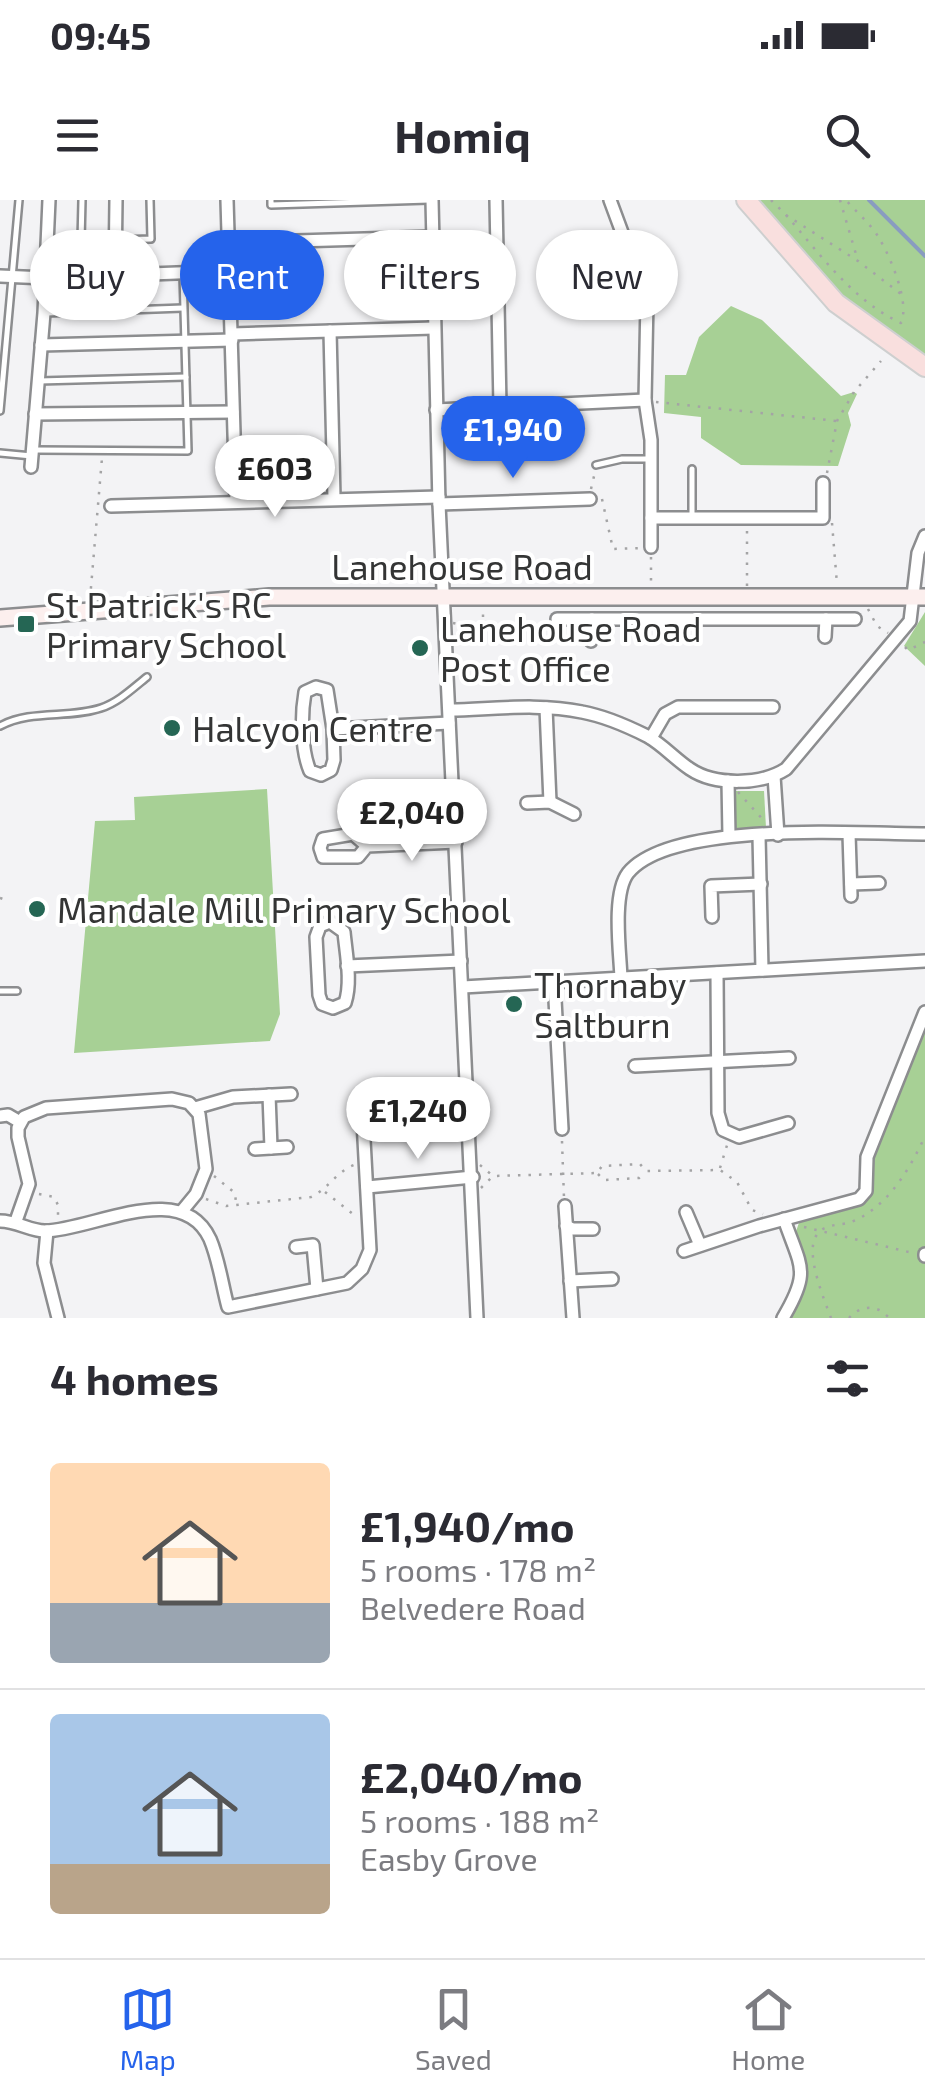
<!DOCTYPE html>
<html lang="en">
<head>
<meta charset="utf-8">
<style>
	:root { --surface:#fff; --page:#f7f7f7; --text:#2b2b33; --muted:#7c7c81; --line:#e1e1e2; --accent:#2563eb }
	body { margin:0; font-family:"Exo 2",sans-serif; background:var(--page); color:var(--text); height:100vh; display:flex; flex-direction:column; font-size:38px; white-space:nowrap }
	* { box-sizing:border-box; margin:0 }
	p { font-size:32px; color:var(--muted) }
	.icon { flex:none; width:55px; height:55px; fill:none; stroke:currentColor; stroke-width:2; stroke-linecap:round; stroke-linejoin:round }
	.map { position:relative; height:1118px; overflow:hidden }
	.details { display:flex; flex-direction:column; background:var(--surface); flex:1 }
	.details>* { flex:none }
	.banner { position:absolute; left:30px; top:30px; width:865px; height:90px; display:flex; gap:20px }
	.price { position:absolute; translate:-50% -85px; padding:0 22px; border-radius:35px; background:#fff; color:#222; font-size:32px; line-height:65px; filter:drop-shadow(0 2px 5px #0008) }
	.price::after { content:''; position:absolute; left:50%; top:60px; width:30px; height:22px; margin-left:-15px; background:inherit; clip-path:polygon(0 0,100% 0,50% 100%) }
	.price.on { background:var(--accent); color:#fff }
	ul { padding:0; list-style:none }
	li { display:flex; align-items:center; gap:30px; height:250px; padding:0 50px }
	li+li { border-top:2px solid var(--line) }
	li span { display:grid; place-items:center; flex:none; width:280px; height:200px; border-radius:10px; color:#555 }
	li>.icon { margin-inline-start:auto }
	span .icon { width:120px; height:120px; fill:#fffc; stroke-width:1 }
	li b { font-size:42px }
	h2 { display:flex; justify-content:space-between; align-items:center; height:120px; padding:0 50px; font-size:42px }
	.pill { padding:0 35px; border-radius:45px; background:var(--surface); box-shadow:0 2px 8px #0004; font-size:35px; line-height:90px }
	.pill.on { background:var(--accent); color:#fff }
	.status { display:flex; justify-content:space-between; align-items:center; height:70px; padding:0 50px; background:var(--surface); direction:ltr }
	.status svg { height:28px; fill:currentColor }
	header { display:flex; justify-content:space-between; align-items:center; height:130px; padding:0 50px; background:var(--surface); font-size:45px; font-weight:700 }
	.menu { display:flex; justify-content:space-around; align-items:center; height:140px; border-top:2px solid var(--line); background:var(--surface); font-size:28px; color:var(--muted) }
	.menu a { display:grid; justify-items:center; gap:5px }
	.menu .on { color:var(--accent) }
	.map>svg:first-child { display:block }
</style>
</head>
<body>
<div class="status"><b>09:45</b><svg viewBox="0 0 49 12"><path d="M0 12V9h3v3zM5 12V6h3v6zM10 12V3h3v9zM15 12V0h3v12zM26 1h20v11H26zM47 4h2v5h-2z"/></svg></div>
<header><svg class="icon" aria-label="menu" viewBox="0 0 24 24"><path d="M4 6h16M4 12h16M4 18h16"/></svg>Homiq<svg class="icon" aria-label="search" viewBox="0 0 24 24"><circle cx="10" cy="10" r="6"/><path d="M15 15l6 6"/></svg></header>
<div class="map">
<svg width="925" height="1118" viewBox="0 0 925 1118">
	<rect width="100%" height="100%" fill="#f3f3f5"/>
	<g fill="#a7d095">
		<polygon points="757,0 925,0 925,162 840,98"/>
		<polygon points="731,106 762,120 841,196 854,192 857,194 848,213 851,225 838,266 741,265 701,238 701,217 664,213 665,175 686,175 699,137"/>
		<polygon points="925,412 925,466 904,446"/>
		<polygon points="267,589 280,814 270,841 74,853 95,621 135,620 134,597"/>
		<polygon points="736,591 764,591 766,628 736,629"/>
		<polygon points="925,810 925,1118 783,1118 800,1089 792,1043 802,1014 858,999 867,960"/>
	</g>
	<g fill="none" stroke-linecap="round" stroke-linejoin="round">
		<polyline stroke="#899cc0" stroke-width="4" points="869,0 925,56"/>
		<defs>
			<g id="lane">
				<polyline points="271,0 271,5 429,0"/>
				<polyline points="81,41 82,0"/>
				<polyline points="48,42 151,39 150,0"/>
				<polyline points="46,113 183,108"/>
				<polyline points="39,181 186,177"/>
				<polyline points="0,211 19,0"/>
				<polyline points="36,250 188,251 183,74"/>
				<polyline points="0,253 32,256"/>
				<polyline points="596,265 622,259 648,259"/>
				<polyline points="692,316 692,269"/>
				<path d="M0,526C32,509 68,519 101,508C119,502 133,488 147,477"/>
				<polyline points="0,791 17,791"/>
			</g>
			<g id="street">
				<polyline points="227,0 236,300"/>
				<polyline points="432,0 439,304 477,1118"/>
				<polyline points="496,0 500,207"/>
				<polyline points="610,0 647,100 645,200 651,240 651,347"/>
				<polyline points="228,43 432,37"/>
				<polyline points="115,75 116,0"/>
				<polyline points="0,76 46,78 229,71"/>
				<polyline points="330,131 334,298"/>
				<polyline points="232,134 434,128"/>
				<polyline points="41,145 232,140"/>
				<polyline points="436,210 645,200"/>
				<polyline points="35,214 233,212"/>
				<polyline points="31,267 44,113 49,0"/>
				<polyline points="439,304 590,299"/>
				<polyline points="111,306 439,297"/>
				<polyline points="651,318 823,318 823,283"/>
				<polyline points="557,419 855,419"/>
				<polyline points="825,437 826,419"/>
				<polyline points="591,441 592,419"/>
				<polyline points="546,508 550,602"/>
				<path d="M451,510C494,509 540,503 582,512C604,516 627,526 647,536C663,545 675,559 690,569C715,586 761,585 786,569L910,421L918,353L925,336"/>
				<path d="M333,529L334,560L331,570L321,575L310,571C301,550 301,515 305,492L316,487L327,490L333,529L449,523"/>
				<polyline points="651,538 665,514 678,507 773,507"/>
				<polyline points="774,576 778,635"/>
				<polyline points="728,581 729,636"/>
				<polyline points="527,603 550,602 574,614"/>
				<polyline points="849,634 851,696"/>
				<polyline points="759,636 762,770"/>
				<polyline points="367,646 358,657 323,657 320,648 323,639 353,634 367,646 456,642"/>
				<polyline points="851,684 879,683"/>
				<polyline points="712,717 711,686 761,684"/>
				<path d="M330,722L344,732C346,754 352,782 345,803L333,808L322,804L319,795L316,737L320,726Z"/>
				<polyline points="347,766 461,761"/>
				<polyline points="717,773 718,913 723,930 739,937 788,923"/>
				<path d="M621,778C620,752 612,694 628,673C671,620 859,634 925,634"/>
				<polyline points="554,781 562,929"/>
				<polyline points="463,787 925,761"/>
				<polyline points="635,866 789,858"/>
				<polyline points="269,895 271,948"/>
				<polyline points="195,908 233,897 291,894"/>
				<polyline points="0,916 8,915 20,922"/>
				<polyline points="255,949 287,947"/>
				<polyline points="367,987 473,977"/>
				<polyline points="565,1006 573,1118"/>
				<polyline points="686,1012 700,1045"/>
				<path d="M0,1021C17,1021 30,1031 45,1031C93,1030 182,978 210,1039C219,1060 222,1085 228,1107L347,1083L362,1069L370,1050L362,903"/>
				<polyline points="16,1021 29,984 18,937 18,928 24,917 46,908 172,899 189,903 199,914 206,969 196,994 182,1011"/>
				<polyline points="566,1026 573,1029 593,1029"/>
				<polyline points="47,1031 44,1063 58,1118"/>
				<polyline points="296,1047 313,1045 317,1089"/>
				<polyline points="684,1051 759,1026 859,999 866,991 867,957 925,812"/>
				<polyline points="925,1054 925,1056"/>
				<polyline points="570,1081 612,1079"/>
				<path d="M783,1118C811,1071 801,1068 784,1019"/>
			</g>
			<polyline id="secondary" points="0,418 269,397 925,397"/>
			<polyline id="primary" points="746,0 836,103 925,167"/>
		</defs>
		<use href="#lane" stroke="#8c8d8f" stroke-width="10"/>
		<use href="#street" stroke="#8c8d8f" stroke-width="16"/>
		<use href="#secondary" stroke="#8c8d8f" stroke-width="20"/>
		<use href="#primary" stroke="#cecfcf" stroke-width="22"/>
		<g stroke="#a4a4a5" stroke-width="2.5" stroke-dasharray="2.5 8" stroke-linecap="butt">
			<polyline points="771,0 786,15 858,61 901,94"/>
			<polyline points="840,0 858,61"/>
			<path d="M786,15C820,54 853,101 901,123C910,103 891,58 879,38C871,24 856,12 846,0"/>
			<polyline points="656,202 837,221"/>
			<polyline points="827,273 837,221 854,192 881,161"/>
			<polyline points="591,289 595,272"/>
			<polyline points="602,299 613,349 642,348"/>
			<polyline points="832,323 837,384"/>
			<polyline points="651,357 651,384"/>
			<polyline points="747,386 747,329"/>
			<polyline points="90,399 102,258"/>
			<polyline points="868,409 877,426 888,433"/>
			<polyline points="483,417 483,408"/>
			<polyline points="453,423 466,426"/>
			<polyline points="905,447 908,450 925,442"/>
			<polyline points="738,592 766,623"/>
			<polyline points="0,698 3,699"/>
			<polyline points="562,941 564,998"/>
			<polyline points="480,965 493,976 597,973 602,966 640,964 646,971 720,970 737,982 752,1010 763,1014"/>
			<polyline points="720,968 728,942"/>
			<polyline points="598,974 604,980 639,978 645,972"/>
			<polyline points="214,976 235,993 236,1003"/>
			<polyline points="481,988 492,977"/>
			<polyline points="325,992 358,1018"/>
			<polyline points="39,994 54,997 58,1005 58,1016"/>
			<path d="M206,999L226,1006L311,997C328,989 336,972 354,965"/>
			<polyline points="804,1027 913,1053"/>
			<path d="M831,1118C824,1099 805,1054 816,1036C824,1023 839,1026 851,1022C887,1008 910,969 925,936"/>
			<path d="M849,1118C860,1105 878,1104 889,1118"/>
		</g>
		<use href="#lane" stroke="#fff" stroke-width="5"/>
		<use href="#street" stroke="#fff" stroke-width="11"/>
		<use href="#secondary" stroke="#fcefee" stroke-width="15"/>
		<use href="#primary" stroke="#f9dfde" stroke-width="18"/>
	</g>
	<g fill="#256654" stroke="#fff" stroke-width="4">
		<rect x="16" y="414" width="20" height="20" rx="5"/>
		<circle cx="420" cy="448" r="10"/>
		<circle cx="172" cy="528" r="10"/>
		<circle cx="37" cy="709" r="10"/>
		<circle cx="514" cy="804" r="10"/>
	</g>
	<g text-anchor="middle" dominant-baseline="central" stroke-width="8" stroke-linejoin="round" paint-order="stroke">
		<g font-size="35" fill="#343535" stroke="#fff">
			<text x="462" y="366">Lanehouse Road</text>
		</g>
		<g font-size="35" fill="#343535" stroke="#fff" text-anchor="start">
			<text x="46" y="404">St Patrick's RC<tspan x="46" dy="40">Primary School</tspan></text>
			<text x="440" y="428">Lanehouse Road<tspan x="440" dy="40">Post Office</tspan></text>
			<text x="192" y="528">Halcyon Centre</text>
			<text x="57" y="709">Mandale Mill Primary School</text>
			<text x="534" y="784">Thornaby<tspan x="534" dy="40">Saltburn</tspan></text>
		</g>
	</g>
</svg>
<b class="price on" style="left:513px;top:281px">£1,940</b>
<b class="price" style="left:275px;top:320px">£603</b>
<b class="price" style="left:412px;top:664px">£2,040</b>
<b class="price" style="left:418px;top:962px">£1,240</b>
<div class="banner">
<a class="pill">Buy</a>
<a class="pill on">Rent</a>
<a class="pill">Filters</a>
<a class="pill">New</a>
</div>
</div>
<section class="details">
<h2>4 homes<svg class="icon" aria-label="filters" viewBox="0 0 24 24"><path d="M4 7h16M4 17h16"/><circle cx="9" cy="7" r="2"/><circle cx="15" cy="17" r="2"/></svg></h2>
<ul>
<li><span style="background:linear-gradient(#ffd9b3 70%,#9aa5b1 0)"><svg class="icon" aria-label="home" viewBox="0 0 24 24"><path d="M3 11l9-7 9 7M6 9v11h12V9"/></svg></span><div><b>£1,940/mo</b><p>5 rooms · 178 m²</p><p>Belvedere Road</p></div></li>
<li><span style="background:linear-gradient(#a9c7e8 75%,#b9a48a 0)"><svg class="icon" aria-label="home" viewBox="0 0 24 24"><path d="M3 11l9-7 9 7M6 9v11h12V9"/></svg></span><div><b>£2,040/mo</b><p>5 rooms · 188 m²</p><p>Easby Grove</p></div></li>
</ul>
</section>
<nav class="menu">
<a class="on"><svg class="icon" aria-label="map" viewBox="0 0 24 24"><path d="M3 6l6-2 6 2 6-2v14l-6 2-6-2-6 2zM9 4v14M15 6v14"/></svg>Map</a>
<a><svg class="icon" aria-label="saved" viewBox="0 0 24 24"><path d="M7 4h10v16l-5-4-5 4z"/></svg>Saved</a>
<a><svg class="icon" aria-label="home" viewBox="0 0 24 24"><path d="M3 11l9-7 9 7M6 9v11h12V9"/></svg>Home</a>
</nav>
</body>
</html>
